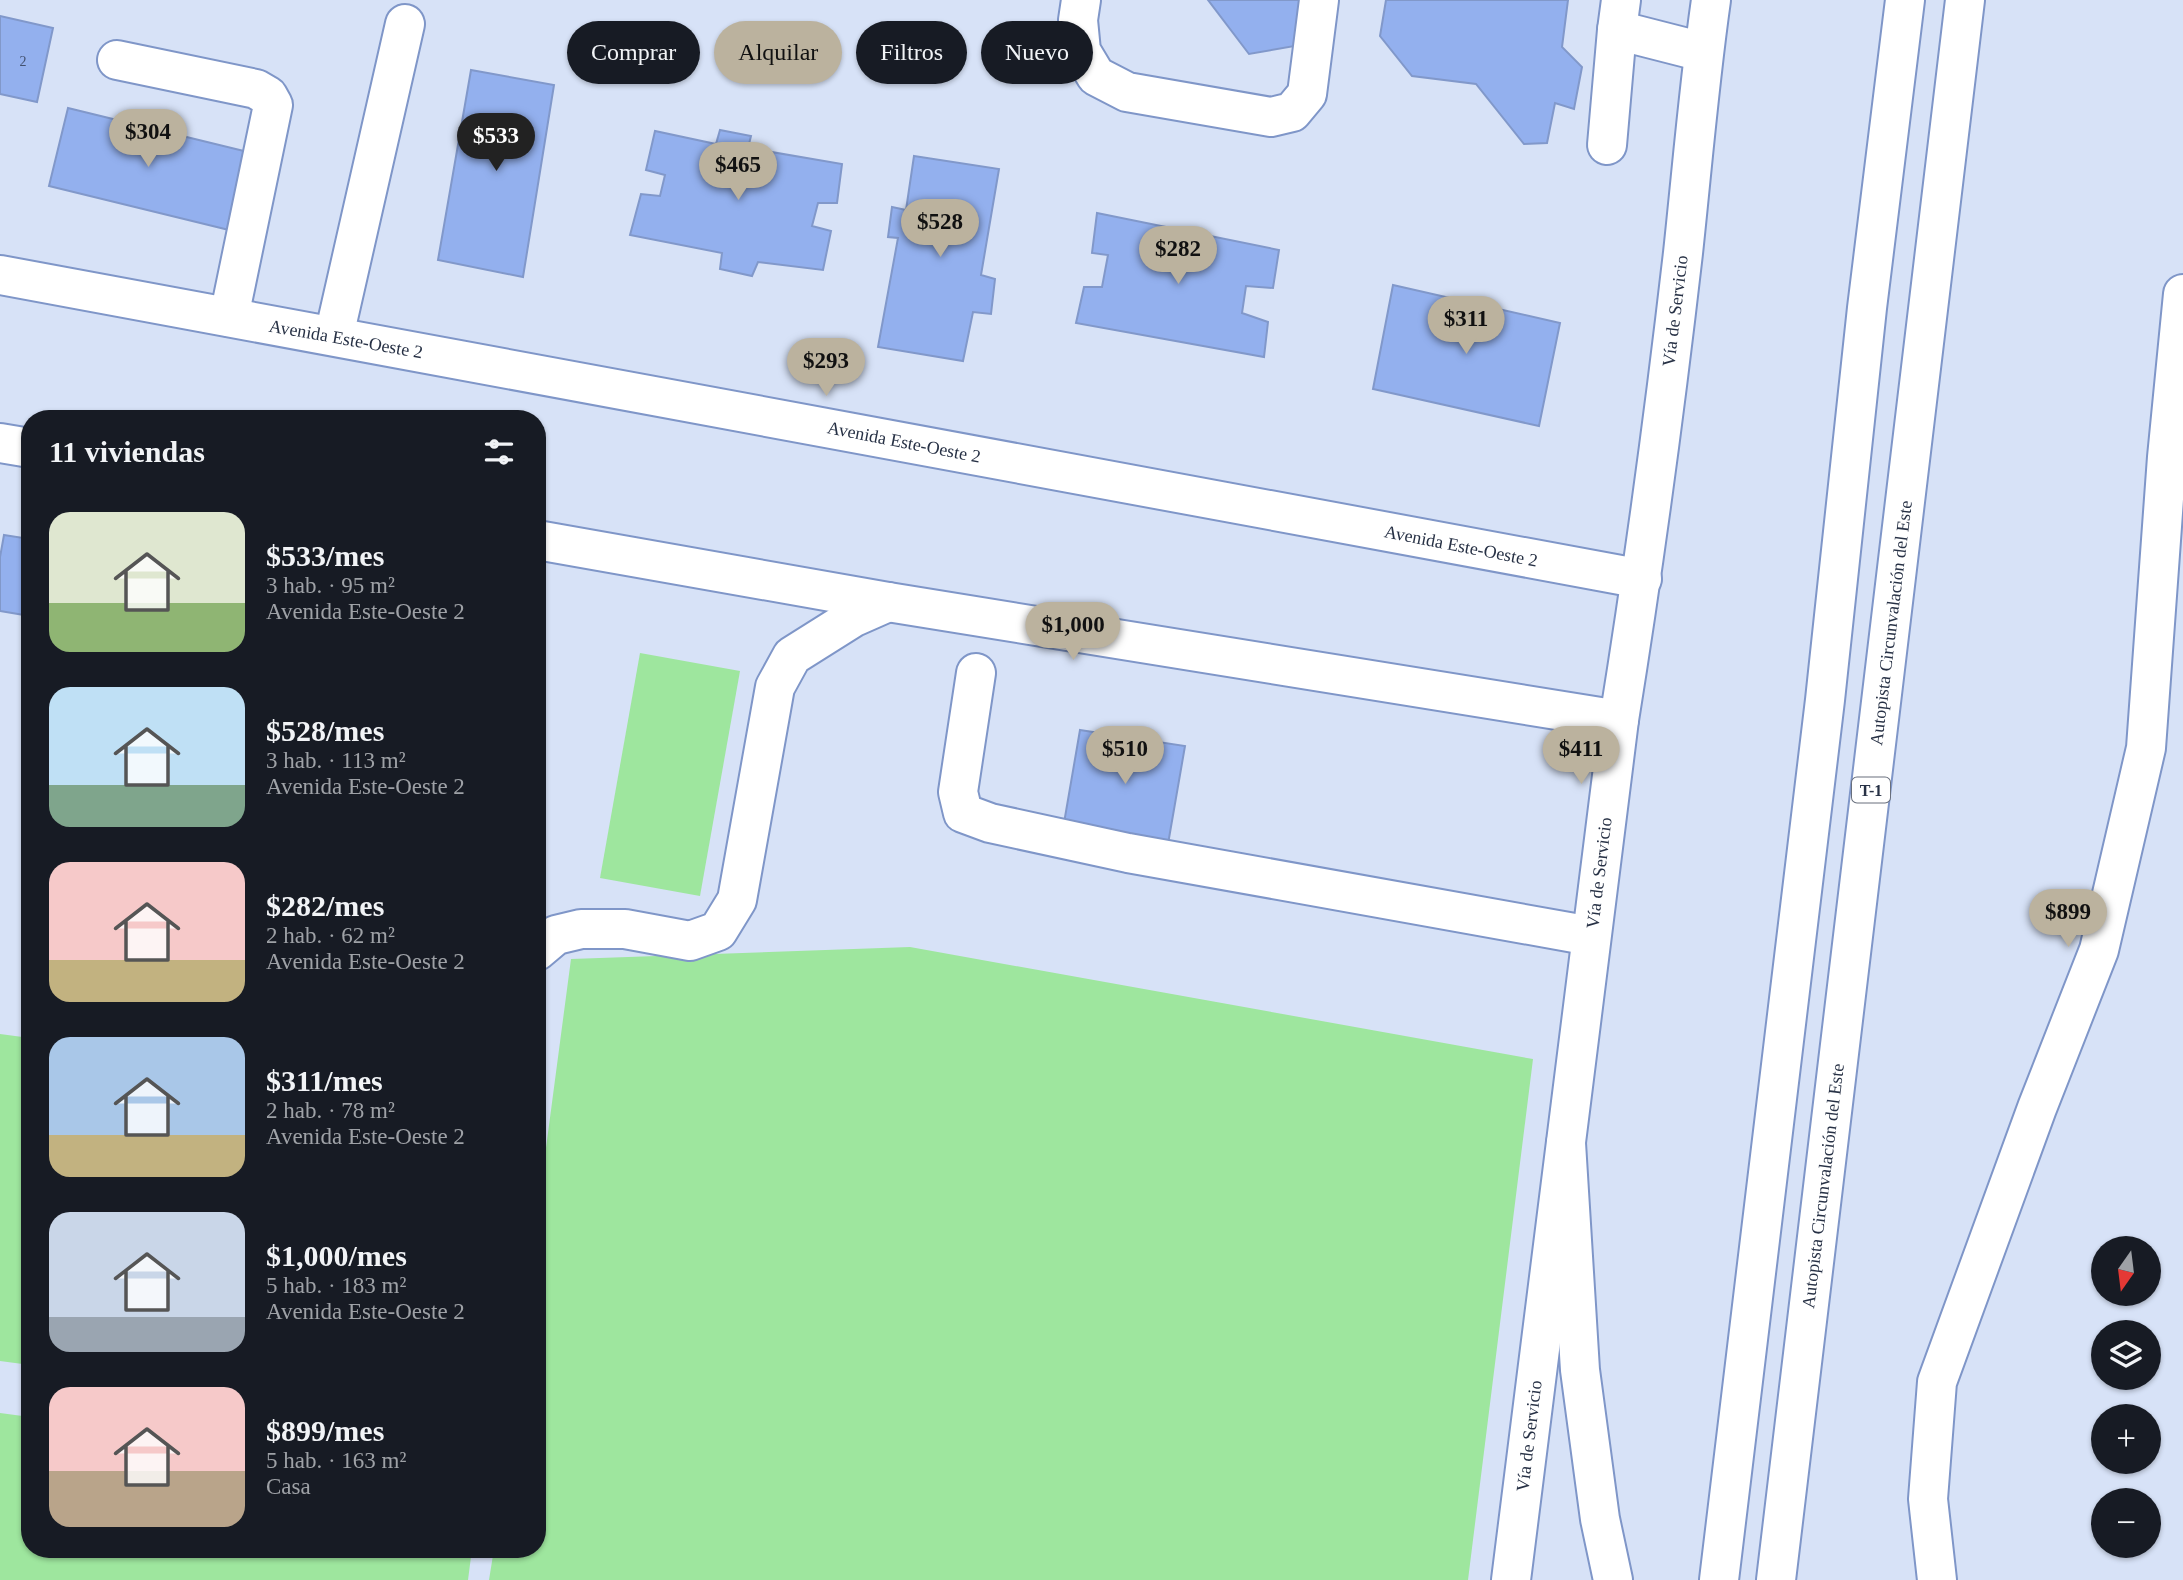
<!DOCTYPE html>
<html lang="es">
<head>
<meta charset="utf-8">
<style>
	:root { --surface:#171b24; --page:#242831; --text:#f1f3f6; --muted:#9ea1a6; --accent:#bbb29e }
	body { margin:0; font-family:Georgia,serif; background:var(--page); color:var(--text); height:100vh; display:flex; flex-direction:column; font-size:26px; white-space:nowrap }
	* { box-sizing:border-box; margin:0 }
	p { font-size:23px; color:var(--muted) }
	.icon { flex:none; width:38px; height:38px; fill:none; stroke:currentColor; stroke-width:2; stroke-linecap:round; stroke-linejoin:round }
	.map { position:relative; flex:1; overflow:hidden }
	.details { position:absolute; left:21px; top:410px; width:525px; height:1148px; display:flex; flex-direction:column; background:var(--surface); border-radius:28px; box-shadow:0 2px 5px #0004 }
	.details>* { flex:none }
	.guide { position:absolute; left:567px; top:21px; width:665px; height:63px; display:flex; gap:14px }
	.needle { width:46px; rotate:194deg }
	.fabs { position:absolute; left:2091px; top:1236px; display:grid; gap:14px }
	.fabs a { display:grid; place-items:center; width:70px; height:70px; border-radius:50%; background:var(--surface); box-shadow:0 2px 5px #0004; font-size:35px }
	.price { position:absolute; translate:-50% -60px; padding:0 16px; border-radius:24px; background:var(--accent); color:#111; font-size:23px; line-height:46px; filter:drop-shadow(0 2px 4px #0008) }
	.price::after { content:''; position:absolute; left:50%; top:42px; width:21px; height:16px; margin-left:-10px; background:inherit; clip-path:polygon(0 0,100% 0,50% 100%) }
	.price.current { background:#222; color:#fff }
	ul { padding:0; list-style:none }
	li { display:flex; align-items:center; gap:21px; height:175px; padding:0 28px }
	li span { display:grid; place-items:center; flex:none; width:196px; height:140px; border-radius:21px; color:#555 }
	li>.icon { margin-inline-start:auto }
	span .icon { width:84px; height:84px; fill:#fffc; stroke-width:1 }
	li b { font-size:30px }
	h2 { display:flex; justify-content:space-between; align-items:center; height:84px; padding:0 28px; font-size:30px }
	.chip { padding:0 24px; border-radius:32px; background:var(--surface); box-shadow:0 2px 5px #0004; font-size:24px; line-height:63px }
	.chip.current { background:var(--accent); color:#111 }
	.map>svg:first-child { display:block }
</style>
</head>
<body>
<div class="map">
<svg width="2183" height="1580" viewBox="0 0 2183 1580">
	<rect width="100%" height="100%" fill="#d7e2f7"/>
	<g fill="#9ee69e">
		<polygon points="640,653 740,671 700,896 600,878"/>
		<polygon points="910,947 1533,1059 1468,1580 489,1580 494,1549 537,1549 537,1216 571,959"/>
		<polygon points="0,1034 30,1038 30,1365 0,1361"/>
		<polygon points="0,1413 30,1417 30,1549 472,1549 468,1580 0,1580"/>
	</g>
	<g fill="#93b0ee" stroke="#8198ca" stroke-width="2">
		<polygon points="1208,0 1316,0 1312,43 1249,54"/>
		<polygon points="1386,0 1568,0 1562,47 1582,67 1574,109 1555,103 1547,143 1524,144 1476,84 1412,76 1380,36"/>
		<polygon points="0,16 53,28 37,102 0,94"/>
		<polygon points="471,70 554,85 523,277 438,260"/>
		<polygon points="68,108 248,152 229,230 49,186"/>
		<polygon points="720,130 751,136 748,148 842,164 837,203 818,203 812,226 831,231 823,270 758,262 752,276 720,269 722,253 630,235 641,194 660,196 665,175 646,170 655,131 716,144"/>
		<polygon points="914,156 999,169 981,275 995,279 991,314 973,312 963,361 878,347 898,238 888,237 892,207 906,210"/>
		<polygon points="1097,213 1279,250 1273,288 1246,286 1242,313 1268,322 1264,357 1076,323 1084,287 1102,287 1108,255 1092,253"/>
		<polygon points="1393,285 1560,323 1539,426 1373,389"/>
		<polygon points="4,535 30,539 30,616 0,611 0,557"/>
		<polygon points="1080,730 1185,746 1168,844 1064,823"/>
	</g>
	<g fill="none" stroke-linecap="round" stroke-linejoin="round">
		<defs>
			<g id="minor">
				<polyline points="1081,0 1078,20 1081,51 1096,76 1127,92 1271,117 1292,112 1307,94 1319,0"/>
				<polyline points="1621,0 1617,30 1703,52"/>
				<polyline points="117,60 256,89 268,96 273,105 229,317"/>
				<polyline points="1607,145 1617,30"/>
				<polyline points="0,275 1642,579"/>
				<polyline points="334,336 405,24"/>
				<polyline points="0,443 30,448"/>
				<polyline points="537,540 888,602 1619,720"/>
				<polyline points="976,673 958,792 963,813 990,823 1128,853 1591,936"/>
				<polyline points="537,951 556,935 581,929 625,929 690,941 718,931 737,900 775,687 792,656 854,617 888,602"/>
				<path d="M1511,1580L1619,720C1644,565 1665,409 1683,253C1692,169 1699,84 1711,0"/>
				<polyline points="1937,1580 1928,1499 1937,1382 2037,1108 2099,950 2146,748 2167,457 2183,294"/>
			</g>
			<g id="highway">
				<polyline points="1566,1143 1580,1370 1600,1519 1613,1580"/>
				<polyline points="1719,1580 1825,700 1867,308 1905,0"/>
				<polyline points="1776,1580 1965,0"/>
			</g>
		</defs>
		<use href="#minor" stroke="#7f96c8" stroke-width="42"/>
		<use href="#highway" stroke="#7f96c8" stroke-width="42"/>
		<use href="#minor" stroke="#fff" stroke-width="38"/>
		<use href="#highway" stroke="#fff" stroke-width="38"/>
	</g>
	<g text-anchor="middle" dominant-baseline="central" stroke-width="5" stroke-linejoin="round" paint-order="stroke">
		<g font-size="14" fill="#42516f">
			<text x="23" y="61">2</text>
		</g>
		<rect fill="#fff" stroke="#686f7d" stroke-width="2" x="1852" y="777.5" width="38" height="25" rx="5"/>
		<g font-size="16" font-weight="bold" fill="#273145">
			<text x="1871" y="790">T-1</text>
		</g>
		<g font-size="18" fill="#273145" stroke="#fff">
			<text transform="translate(1675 311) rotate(-83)">Vía de Servicio</text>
			<text transform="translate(346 339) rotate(10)">Avenida Este-Oeste 2</text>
			<text transform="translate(904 442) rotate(11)">Avenida Este-Oeste 2</text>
			<text transform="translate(1461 546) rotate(11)">Avenida Este-Oeste 2</text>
			<text transform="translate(1891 623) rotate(-83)">Autopista Circunvalación del Este</text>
			<text transform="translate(1599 873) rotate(-83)">Vía de Servicio</text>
			<text transform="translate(1823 1186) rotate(-83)">Autopista Circunvalación del Este</text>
			<text transform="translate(1529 1436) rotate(-83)">Vía de Servicio</text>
		</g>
	</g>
</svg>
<div class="fabs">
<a><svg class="needle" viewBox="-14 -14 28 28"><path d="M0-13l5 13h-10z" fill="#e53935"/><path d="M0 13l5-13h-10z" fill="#9ea1a6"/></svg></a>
<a><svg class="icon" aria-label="layers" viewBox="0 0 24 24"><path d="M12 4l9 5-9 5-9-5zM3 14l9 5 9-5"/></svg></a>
<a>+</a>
<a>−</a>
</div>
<b class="price" style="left:148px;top:169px">$304</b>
<b class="price current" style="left:496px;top:173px">$533</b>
<b class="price" style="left:738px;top:202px">$465</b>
<b class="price" style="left:940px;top:259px">$528</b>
<b class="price" style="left:1178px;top:286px">$282</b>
<b class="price" style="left:1466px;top:356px">$311</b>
<b class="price" style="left:826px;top:398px">$293</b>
<b class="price" style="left:1073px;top:662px">$1,000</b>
<b class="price" style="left:1125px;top:786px">$510</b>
<b class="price" style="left:1581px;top:786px">$411</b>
<b class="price" style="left:2068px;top:949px">$899</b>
<div class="guide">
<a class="chip">Comprar</a>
<a class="chip current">Alquilar</a>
<a class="chip">Filtros</a>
<a class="chip">Nuevo</a>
</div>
<section class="details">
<h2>11 viviendas<svg class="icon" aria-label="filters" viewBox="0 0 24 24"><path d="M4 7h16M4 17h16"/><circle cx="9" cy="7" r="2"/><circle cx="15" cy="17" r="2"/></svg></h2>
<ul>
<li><span style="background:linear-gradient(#dfe7d0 65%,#8fb573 0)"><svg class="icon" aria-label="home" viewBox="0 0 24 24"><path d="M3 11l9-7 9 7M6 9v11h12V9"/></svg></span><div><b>$533/mes</b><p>3 hab. · 95 m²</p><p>Avenida Este-Oeste 2</p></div></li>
<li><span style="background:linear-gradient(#bfe0f5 70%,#7fa58c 0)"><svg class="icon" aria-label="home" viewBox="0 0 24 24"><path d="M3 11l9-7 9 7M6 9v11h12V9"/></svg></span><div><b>$528/mes</b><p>3 hab. · 113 m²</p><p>Avenida Este-Oeste 2</p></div></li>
<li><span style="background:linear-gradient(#f6c9c9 70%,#c2b280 0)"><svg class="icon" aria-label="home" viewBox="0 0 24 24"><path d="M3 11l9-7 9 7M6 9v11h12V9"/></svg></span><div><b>$282/mes</b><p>2 hab. · 62 m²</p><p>Avenida Este-Oeste 2</p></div></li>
<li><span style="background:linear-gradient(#a9c7e8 70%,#c2b280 0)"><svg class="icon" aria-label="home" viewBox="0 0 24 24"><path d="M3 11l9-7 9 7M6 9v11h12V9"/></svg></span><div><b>$311/mes</b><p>2 hab. · 78 m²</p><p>Avenida Este-Oeste 2</p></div></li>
<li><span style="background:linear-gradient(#c9d6e8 75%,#9aa5b1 0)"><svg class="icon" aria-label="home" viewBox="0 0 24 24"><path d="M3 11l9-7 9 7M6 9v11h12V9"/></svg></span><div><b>$1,000/mes</b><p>5 hab. · 183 m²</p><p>Avenida Este-Oeste 2</p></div></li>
<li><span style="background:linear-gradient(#f6c9c9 60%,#b9a48a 0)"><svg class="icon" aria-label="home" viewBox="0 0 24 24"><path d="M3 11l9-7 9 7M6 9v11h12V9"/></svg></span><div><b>$899/mes</b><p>5 hab. · 163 m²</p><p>Casa</p></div></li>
</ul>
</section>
</div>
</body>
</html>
